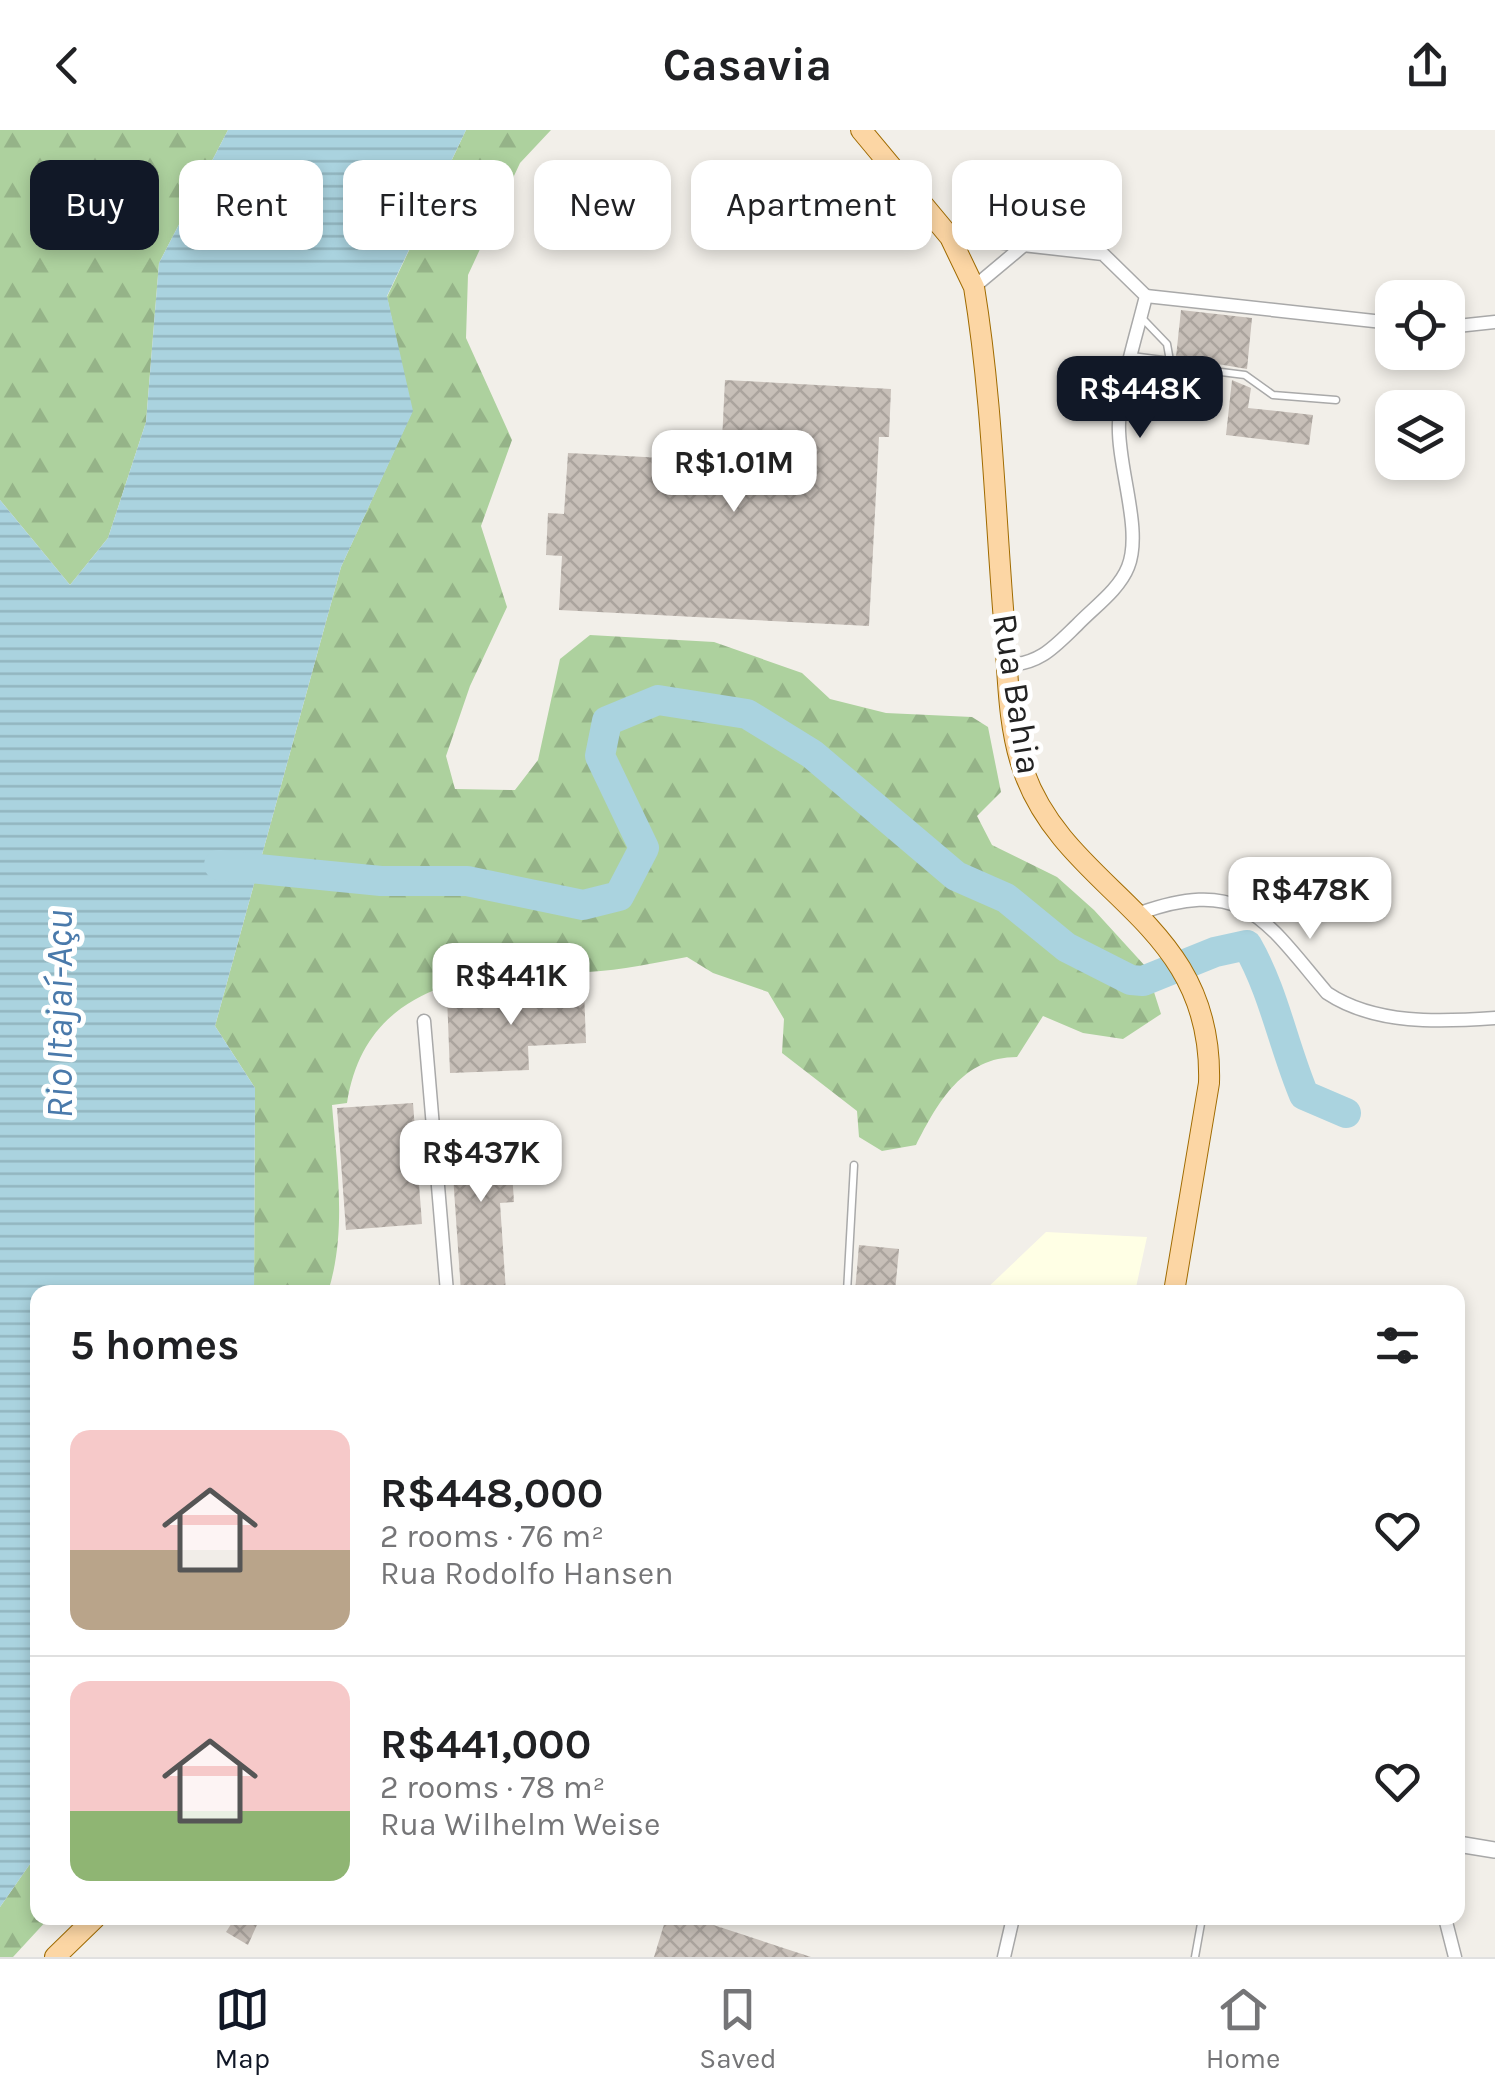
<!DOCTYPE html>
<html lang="en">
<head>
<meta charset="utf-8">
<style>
	:root { --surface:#fff; --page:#f2f2f2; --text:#202124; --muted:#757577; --line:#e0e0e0; --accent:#111827 }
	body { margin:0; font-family:Karla,sans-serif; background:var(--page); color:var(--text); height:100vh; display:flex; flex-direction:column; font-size:38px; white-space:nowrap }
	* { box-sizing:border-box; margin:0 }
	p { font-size:32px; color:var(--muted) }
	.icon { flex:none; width:55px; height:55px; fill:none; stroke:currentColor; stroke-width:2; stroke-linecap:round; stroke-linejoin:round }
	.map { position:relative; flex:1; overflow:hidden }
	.side { position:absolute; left:30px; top:1155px; width:1435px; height:640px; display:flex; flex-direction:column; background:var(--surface); border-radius:20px; box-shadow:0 5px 15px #0003 }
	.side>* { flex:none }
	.banner { position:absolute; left:30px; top:30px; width:1435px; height:90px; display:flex; gap:20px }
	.fabs { position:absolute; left:1375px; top:150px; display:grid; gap:20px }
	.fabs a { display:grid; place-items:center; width:90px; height:90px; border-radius:20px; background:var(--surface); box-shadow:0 5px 15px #0003; font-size:50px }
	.price { position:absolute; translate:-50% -85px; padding:0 22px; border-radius:20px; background:#fff; color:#222; font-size:32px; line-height:65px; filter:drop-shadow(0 2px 5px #0008) }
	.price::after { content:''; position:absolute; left:50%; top:60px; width:30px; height:22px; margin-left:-15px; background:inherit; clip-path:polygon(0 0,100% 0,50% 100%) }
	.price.current { background:var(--accent); color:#fff }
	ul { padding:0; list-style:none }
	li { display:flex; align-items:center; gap:30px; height:250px; padding:0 40px }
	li+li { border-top:2px solid var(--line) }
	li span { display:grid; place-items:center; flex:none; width:280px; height:200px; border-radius:20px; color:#555 }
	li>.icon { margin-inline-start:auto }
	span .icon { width:120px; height:120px; fill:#fffc; stroke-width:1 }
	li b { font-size:42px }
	h2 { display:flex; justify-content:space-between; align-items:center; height:120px; padding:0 40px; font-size:42px }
	.chip { padding:0 35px; border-radius:20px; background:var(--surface); box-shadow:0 5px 15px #0003; font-size:35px; line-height:90px }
	.chip.current { background:var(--accent); color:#fff }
	header { display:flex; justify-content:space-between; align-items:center; height:130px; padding:0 40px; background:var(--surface); font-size:45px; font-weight:700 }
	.tabs { display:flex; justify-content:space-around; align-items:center; height:140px; border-top:2px solid var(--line); background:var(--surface); font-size:28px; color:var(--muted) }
	.tabs a { display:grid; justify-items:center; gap:5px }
	.tabs .current { color:var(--accent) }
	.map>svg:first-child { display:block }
</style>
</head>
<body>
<header><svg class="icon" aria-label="back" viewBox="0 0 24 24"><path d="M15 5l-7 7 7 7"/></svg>Casavia<svg class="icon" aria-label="share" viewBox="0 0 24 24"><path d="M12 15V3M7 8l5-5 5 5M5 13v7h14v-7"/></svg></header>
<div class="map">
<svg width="1495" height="1827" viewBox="0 0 1495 1827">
	<defs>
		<pattern id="forest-firs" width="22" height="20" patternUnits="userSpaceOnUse" patternTransform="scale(2.5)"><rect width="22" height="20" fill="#add19e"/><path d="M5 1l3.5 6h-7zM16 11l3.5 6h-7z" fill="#95b388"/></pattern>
		<pattern id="water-rules" width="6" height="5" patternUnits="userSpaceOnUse" patternTransform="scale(2.5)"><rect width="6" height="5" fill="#aad3df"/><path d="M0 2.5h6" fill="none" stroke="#92b5bf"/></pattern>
		<pattern id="building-cross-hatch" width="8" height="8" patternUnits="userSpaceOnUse" patternTransform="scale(2.5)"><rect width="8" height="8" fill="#c7bfb8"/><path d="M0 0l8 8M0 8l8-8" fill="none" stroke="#aba49e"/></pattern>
	</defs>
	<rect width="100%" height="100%" fill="#f2efe9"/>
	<polygon fill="#ffffe5" points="1046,1102 1147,1107 1135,1162 983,1162"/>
	<g fill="url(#forest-firs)">
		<polygon points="0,0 228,0 159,133 146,292 108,408 70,455 0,370"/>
		<path d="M466,0H551L520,33L468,145L466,208L512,310L481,396L507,477L470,556L446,626L455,659L515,660L538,630L560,529L590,505L714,512L802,543L830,569L886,583L972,587L988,597L1001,662L977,686L992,715L1057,747L1094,780L1146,837L1161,884L1123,909L1083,903L1043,886L1017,927C963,927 938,972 916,1015L882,1021L859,1007L857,981L782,923L784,889L768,862L713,843L687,827C655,833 622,840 588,842C570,843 552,839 534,840C442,847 363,872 347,973L332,975C337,1037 347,1102 328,1162H254L255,958L215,896L341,437L412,282L387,167Z"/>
		<polygon points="37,1724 38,1788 49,1788 13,1827 0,1827 0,1777"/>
	</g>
	<polygon fill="url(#water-rules)" points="228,0 466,0 387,166 413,281 341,437 215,896 255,958 254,1162 38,1162 37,1724 0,1777 0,370 70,455 108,408 146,292 159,133"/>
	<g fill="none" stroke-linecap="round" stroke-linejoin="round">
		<path stroke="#aad3df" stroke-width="30" d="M219,735L381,751H467L583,775L619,766L644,718L600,626L607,591L658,570L747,584L812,624L956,746L1006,768L1066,817L1131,850L1143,851L1215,822L1247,815C1274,862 1283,915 1304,965L1346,983"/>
	</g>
	<g fill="url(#building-cross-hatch)">
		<polygon points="1181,180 1252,188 1247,239 1176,227"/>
		<polygon points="725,250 891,259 889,307 879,307 869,496 559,480 562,426 546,425 548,383 564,384 568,323 721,331"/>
		<polygon points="1232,250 1251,258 1248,278 1313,285 1309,315 1226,305"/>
		<polygon points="584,860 586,913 528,916 529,940 450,943 447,866"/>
		<polygon points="413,973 422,1094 346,1100 337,978"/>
		<polygon points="509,997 514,1072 500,1073 506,1162 461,1162 450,1001"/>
		<polygon points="859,1115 899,1119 895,1162 855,1162"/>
		<polygon points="235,1788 260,1788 248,1815 226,1802"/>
		<polygon points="666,1788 692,1788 811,1827 654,1827"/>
	</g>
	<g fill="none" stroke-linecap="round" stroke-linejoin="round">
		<defs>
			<g id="service">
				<polyline points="1142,188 1167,214 1170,231 1181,237 1245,245 1273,265 1336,270"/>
				<polyline points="1132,226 1170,231"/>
				<polyline points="847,1162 854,1035"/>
				<polyline points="1195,1827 1202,1788"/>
			</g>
			<g id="minor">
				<path d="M950,107L1103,124L1146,166C1136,207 1121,251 1119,293C1117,336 1143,400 1128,437C1119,460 1093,478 1077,495C1054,517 1040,534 1007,535"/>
				<polyline points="974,157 1023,116"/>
				<polyline points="1146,166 1392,193"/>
				<polyline points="1448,197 1495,192"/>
				<path d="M1140,783C1244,746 1265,790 1327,863C1375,895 1440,892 1495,888"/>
				<polyline points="424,891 447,1162"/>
				<polyline points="1445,1788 1455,1827"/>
				<polyline points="1004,1827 1013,1788"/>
			</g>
			<polyline id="tertiary" points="1458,1714 1495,1720"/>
			<g id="primary">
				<path d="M861,0L950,107L974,157C992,267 995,381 1004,491C1008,540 1007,596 1024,642C1069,766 1214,789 1209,953L1174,1162"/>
				<polyline points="55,1827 95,1788"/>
			</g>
		</defs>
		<use href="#service" stroke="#a9a9a9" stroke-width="9"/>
		<use href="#minor" stroke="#a9a9a9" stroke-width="15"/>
		<use href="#tertiary" stroke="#a9a9a9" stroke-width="18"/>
		<use href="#primary" stroke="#a06b00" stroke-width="22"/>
		<use href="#service" stroke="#fff" stroke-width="6"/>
		<use href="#minor" stroke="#fff" stroke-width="12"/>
		<use href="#tertiary" stroke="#fff" stroke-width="15"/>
		<use href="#primary" stroke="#fcd6a4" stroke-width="20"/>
	</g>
	<g text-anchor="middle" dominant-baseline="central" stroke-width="10" stroke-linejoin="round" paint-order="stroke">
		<g font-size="35" fill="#222" stroke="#fff">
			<text transform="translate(1017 564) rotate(81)">Rua Bahia</text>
		</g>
		<g font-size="38" font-style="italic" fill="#4a7aab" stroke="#fff">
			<text transform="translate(59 884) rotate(-90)">Rio Itajaí-Açu</text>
		</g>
	</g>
</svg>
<div class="fabs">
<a><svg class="icon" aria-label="locate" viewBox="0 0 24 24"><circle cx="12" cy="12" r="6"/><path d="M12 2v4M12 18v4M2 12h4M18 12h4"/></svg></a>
<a><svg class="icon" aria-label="layers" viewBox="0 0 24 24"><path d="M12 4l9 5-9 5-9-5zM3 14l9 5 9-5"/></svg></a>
</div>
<b class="price current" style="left:1140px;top:311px">R$448K</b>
<b class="price" style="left:734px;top:385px">R$1.01M</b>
<b class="price" style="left:1310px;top:812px">R$478K</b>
<b class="price" style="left:511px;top:898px">R$441K</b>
<b class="price" style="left:481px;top:1075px">R$437K</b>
<div class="banner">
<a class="chip current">Buy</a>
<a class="chip">Rent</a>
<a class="chip">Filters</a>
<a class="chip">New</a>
<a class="chip">Apartment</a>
<a class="chip">House</a>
</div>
<section class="side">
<h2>5 homes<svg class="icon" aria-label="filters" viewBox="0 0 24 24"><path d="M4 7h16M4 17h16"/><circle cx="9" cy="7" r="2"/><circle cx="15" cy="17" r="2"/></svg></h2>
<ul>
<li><span style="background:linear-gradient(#f6c9c9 60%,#b9a48a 0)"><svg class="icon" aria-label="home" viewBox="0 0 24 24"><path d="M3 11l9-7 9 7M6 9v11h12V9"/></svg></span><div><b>R$448,000</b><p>2 rooms · 76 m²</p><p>Rua Rodolfo Hansen</p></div><svg class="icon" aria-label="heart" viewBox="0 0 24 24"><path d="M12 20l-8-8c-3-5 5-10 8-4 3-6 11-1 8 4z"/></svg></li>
<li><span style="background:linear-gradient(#f6c9c9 65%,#8fb573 0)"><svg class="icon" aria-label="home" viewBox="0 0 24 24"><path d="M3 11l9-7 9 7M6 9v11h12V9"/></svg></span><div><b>R$441,000</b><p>2 rooms · 78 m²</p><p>Rua Wilhelm Weise</p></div><svg class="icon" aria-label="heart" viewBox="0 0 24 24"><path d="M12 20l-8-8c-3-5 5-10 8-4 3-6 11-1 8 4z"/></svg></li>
</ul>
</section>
</div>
<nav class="tabs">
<a class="current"><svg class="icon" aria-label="map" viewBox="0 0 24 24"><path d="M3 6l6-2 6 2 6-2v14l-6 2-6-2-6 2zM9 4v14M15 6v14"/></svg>Map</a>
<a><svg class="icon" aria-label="saved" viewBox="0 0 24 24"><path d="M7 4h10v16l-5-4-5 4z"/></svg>Saved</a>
<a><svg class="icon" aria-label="home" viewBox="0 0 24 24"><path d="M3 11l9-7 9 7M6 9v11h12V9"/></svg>Home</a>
</nav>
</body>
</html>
